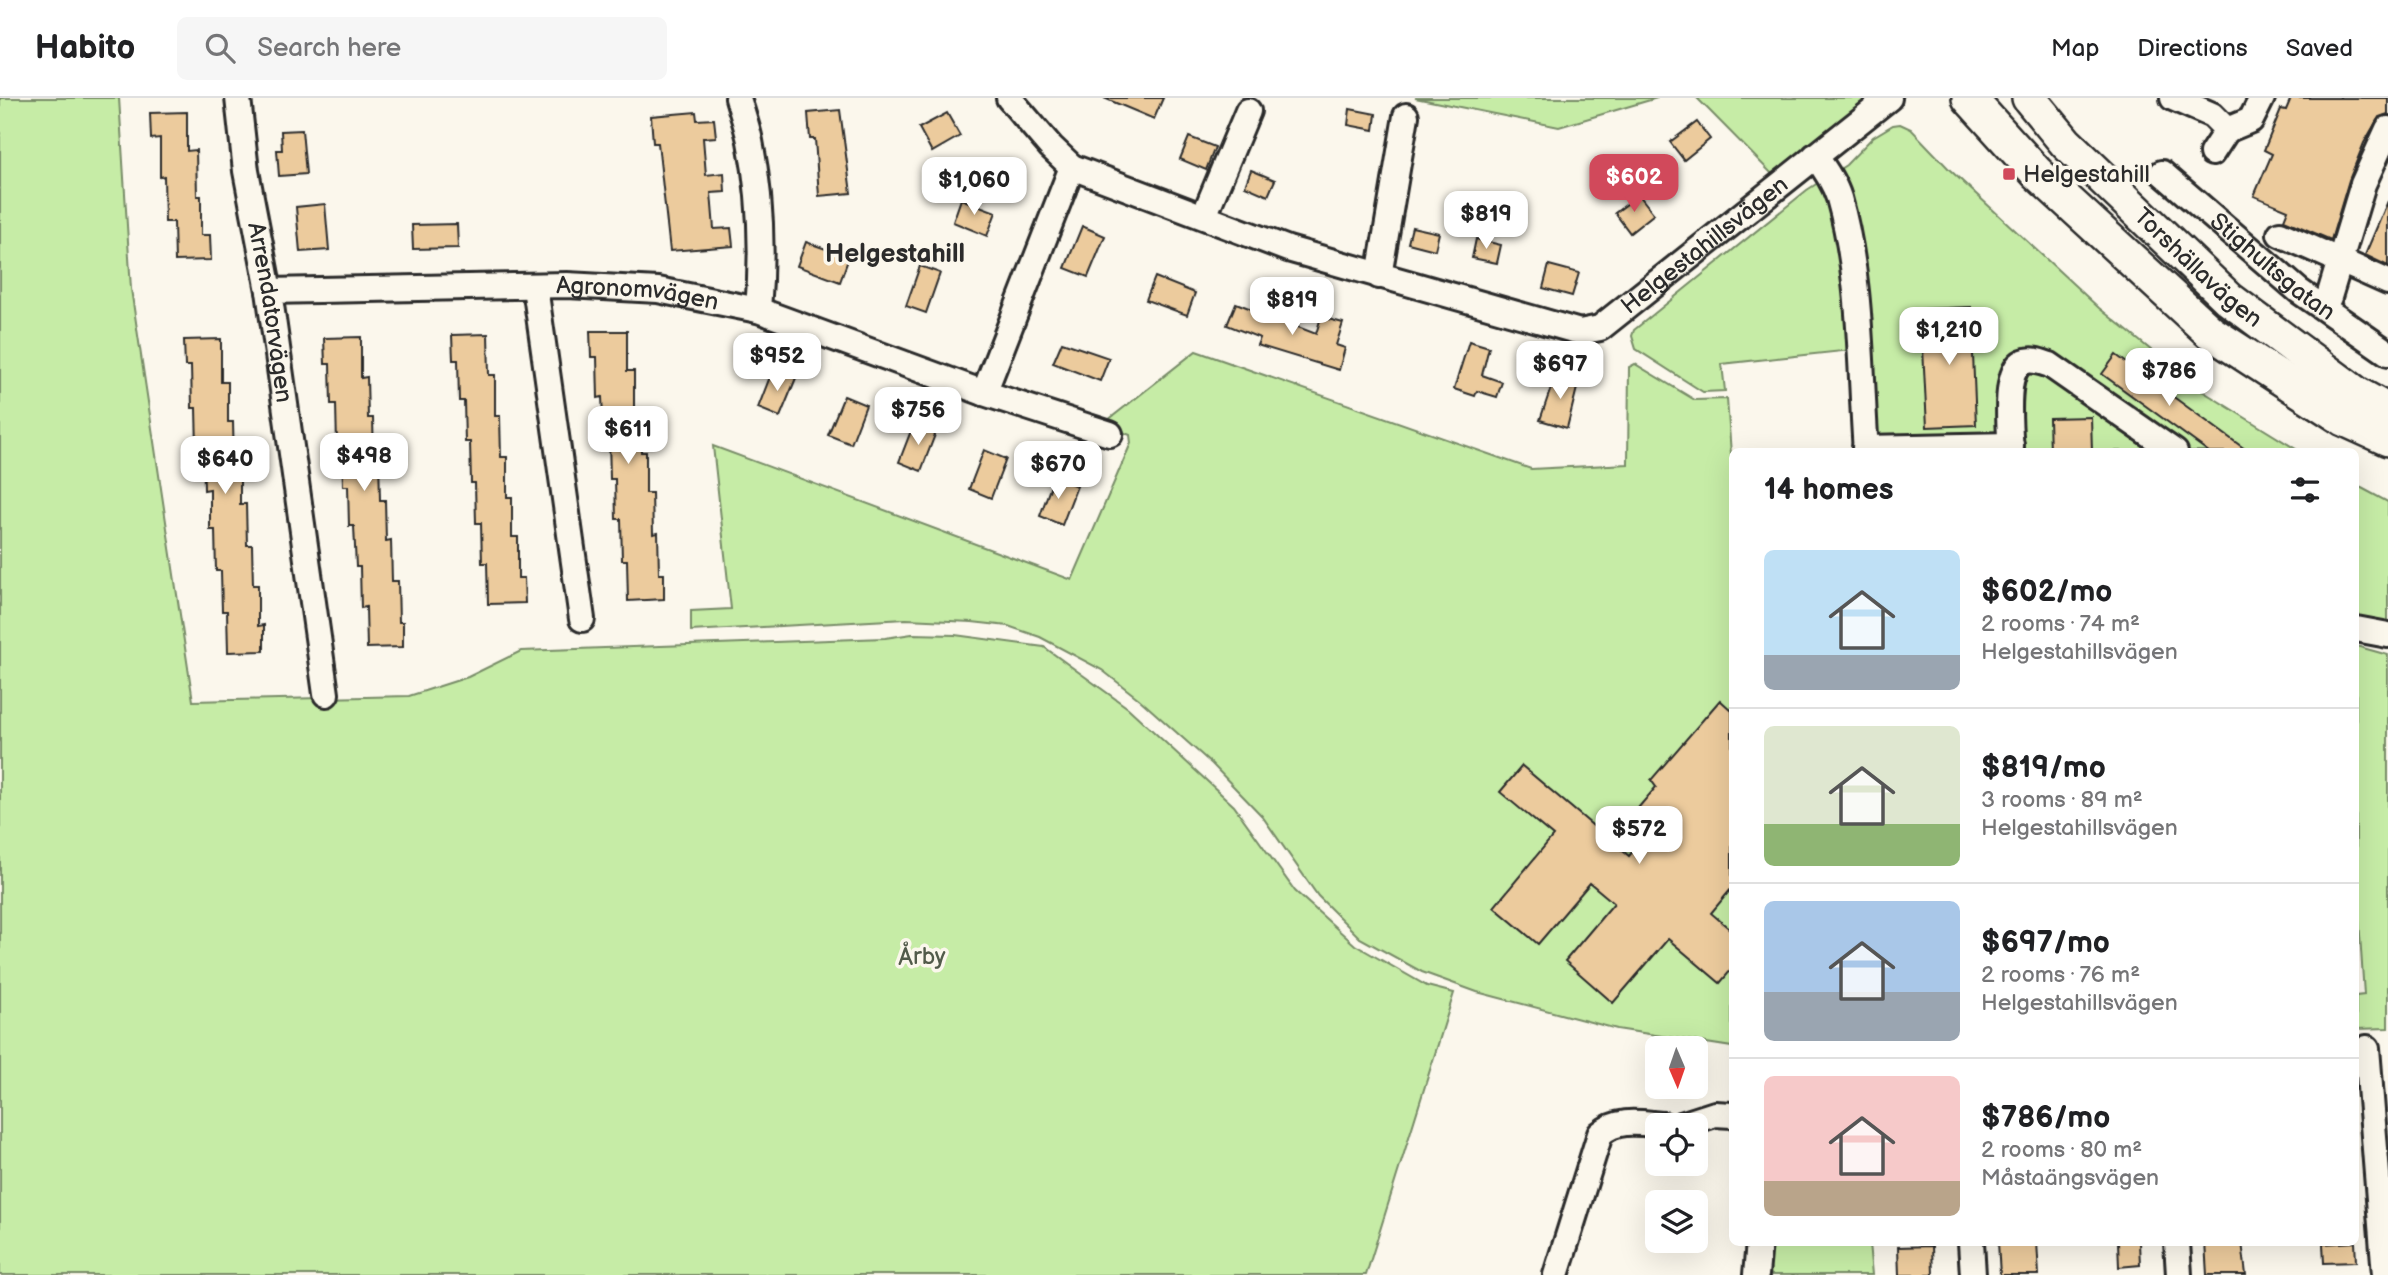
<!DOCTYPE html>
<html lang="en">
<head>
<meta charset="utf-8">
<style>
	:root { --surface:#fff; --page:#f6f6f6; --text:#202124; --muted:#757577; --line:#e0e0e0; --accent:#d1495b }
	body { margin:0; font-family:"Balsamiq Sans",sans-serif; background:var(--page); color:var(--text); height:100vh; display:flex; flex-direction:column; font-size:26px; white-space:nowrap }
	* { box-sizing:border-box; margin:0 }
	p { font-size:23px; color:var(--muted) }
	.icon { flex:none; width:38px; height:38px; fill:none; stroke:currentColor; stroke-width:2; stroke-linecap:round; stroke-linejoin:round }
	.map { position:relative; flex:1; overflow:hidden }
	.side { position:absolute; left:1729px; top:350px; width:630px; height:798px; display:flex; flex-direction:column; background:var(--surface); border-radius:10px; box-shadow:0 7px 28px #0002 }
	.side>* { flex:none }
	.needle { width:46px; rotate:178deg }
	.tools { position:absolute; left:1645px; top:938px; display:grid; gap:14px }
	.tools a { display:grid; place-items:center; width:63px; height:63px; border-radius:10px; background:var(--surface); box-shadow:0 7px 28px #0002; font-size:35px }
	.price { position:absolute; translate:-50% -60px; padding:0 16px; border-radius:14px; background:#fff; color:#222; font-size:23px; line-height:46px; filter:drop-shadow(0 2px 4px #0008) }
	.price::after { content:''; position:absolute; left:50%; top:42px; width:21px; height:16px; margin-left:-10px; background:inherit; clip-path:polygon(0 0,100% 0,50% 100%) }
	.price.on { background:var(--accent); color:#fff }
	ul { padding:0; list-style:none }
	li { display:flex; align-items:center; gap:21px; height:175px; padding:0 35px }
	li+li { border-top:2px solid var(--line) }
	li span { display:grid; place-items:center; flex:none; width:196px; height:140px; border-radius:10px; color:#555 }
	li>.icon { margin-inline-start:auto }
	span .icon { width:84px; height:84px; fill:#fffc; stroke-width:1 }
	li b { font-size:30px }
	h2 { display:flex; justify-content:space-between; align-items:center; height:84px; padding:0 35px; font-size:30px }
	header { display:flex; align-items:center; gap:42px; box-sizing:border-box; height:98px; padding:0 35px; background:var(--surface); border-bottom:2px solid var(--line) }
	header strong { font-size:33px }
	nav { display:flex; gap:38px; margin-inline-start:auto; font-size:24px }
	.search { width:490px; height:63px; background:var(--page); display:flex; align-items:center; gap:18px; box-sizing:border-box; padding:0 24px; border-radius:10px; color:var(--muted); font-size:26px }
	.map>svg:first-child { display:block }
</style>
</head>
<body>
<header>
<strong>Habito</strong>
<div class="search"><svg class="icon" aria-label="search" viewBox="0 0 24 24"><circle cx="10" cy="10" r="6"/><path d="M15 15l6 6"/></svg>Search here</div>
<nav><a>Map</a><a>Directions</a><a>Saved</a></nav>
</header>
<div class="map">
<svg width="2388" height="1177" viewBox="0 0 2388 1177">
	<rect width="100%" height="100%" fill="#fbf7ec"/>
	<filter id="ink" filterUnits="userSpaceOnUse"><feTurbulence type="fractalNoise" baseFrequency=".0143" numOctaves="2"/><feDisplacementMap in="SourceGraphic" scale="14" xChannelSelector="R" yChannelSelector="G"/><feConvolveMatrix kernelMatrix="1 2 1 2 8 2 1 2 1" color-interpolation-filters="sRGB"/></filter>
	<g filter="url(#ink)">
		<g fill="#c6eca6" stroke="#788c68" stroke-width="2">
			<polygon points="0,0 119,0 131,191 193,603 409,598 468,579 521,553 885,540 912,536 955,537 1044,549 1128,610 1234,708 1295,793 1355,847 1427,888 1454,895 1366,1177 0,1177"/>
			<polygon points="1415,0 1657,0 1559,29"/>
			<polygon points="1697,0 1876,0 1775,79"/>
			<polygon points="1900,26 1911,31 1950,72 2099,210 2199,291 2299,353 1876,353 1870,250 1722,266 1725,293 1703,294 1636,251 1632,238 1634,232 1807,92 1846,67 1873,39 1893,27"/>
			<polygon points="1196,253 1531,371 1628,366 1629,269 1635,266 1695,302 1727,301 1732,370 1732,949 1617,931 1477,894 1422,874 1360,840 1318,798 1262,718 1212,666 1139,601 1102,572 1040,539 1008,528 972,524 906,521 691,533 691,513 731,511 713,348 1072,482 1131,345 1130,337 1103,326"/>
			<polygon points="2356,387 2388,404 2388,528 2356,525"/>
			<polygon points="2356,548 2388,557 2388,930 2356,931 2356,898 2364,897 2356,776"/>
			<polygon points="1759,1145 1869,1145 1872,1177 1771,1177 1759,1151"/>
		</g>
		<g fill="#eccb9d" stroke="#2b2b2b" stroke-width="2">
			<polygon points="1104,0 1163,0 1154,21"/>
			<polygon points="2291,0 2388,0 2388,16 2379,19 2364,45 2349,82 2331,142 2284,122 2288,112 2254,98 2272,56 2264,52 2281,11 2286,12"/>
			<polygon points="1350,11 1376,16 1374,32 1348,27"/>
			<polygon points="840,12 851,95 819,98 815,41 810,41 808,15"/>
			<polygon points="187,14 187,53 196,52 197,98 201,98 201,137 210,137 211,162 175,163 174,124 165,124 164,78 160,79 160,40 151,41 150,15"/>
			<polygon points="696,14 697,22 714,21 716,39 703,40 706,77 724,75 725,94 711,95 714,131 731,130 733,148 670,153 658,45 653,45 651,18"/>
			<polygon points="947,15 960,38 932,54 919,30"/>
			<polygon points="1697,24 1710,41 1684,62 1670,44"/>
			<polygon points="302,32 306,76 279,78 277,52 282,52 281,33"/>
			<polygon points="1189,39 1215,49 1206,72 1180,61"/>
			<polygon points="1251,72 1275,82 1268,98 1245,88"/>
			<polygon points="1639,97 1654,116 1630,135 1615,115"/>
			<polygon points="961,101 996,114 987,138 953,124"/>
			<polygon points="2388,103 2388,168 2365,157"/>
			<polygon points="325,106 329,152 300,154 296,109"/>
			<polygon points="457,126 458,150 413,151 412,127"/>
			<polygon points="1082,128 1105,138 1088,179 1065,170"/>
			<polygon points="1412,129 1439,135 1435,152 1408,145"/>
			<polygon points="1476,141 1501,147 1497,165 1472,160"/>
			<polygon points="806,144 849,159 840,184 797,168"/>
			<polygon points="1549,167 1579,175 1572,198 1543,190"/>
			<polygon points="920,168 940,175 926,215 906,208"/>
			<polygon points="1155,179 1195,195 1187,217 1146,202"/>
			<polygon points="1236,205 1316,236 1321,219 1343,225 1336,247 1345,250 1339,272 1257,247 1260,240 1227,227"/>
			<polygon points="1971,209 1976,327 1927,329 1921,211"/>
			<polygon points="590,233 627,233 627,273 634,273 634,314 639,314 641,354 646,354 646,395 652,395 653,436 658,435 659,476 664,476 664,501 628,503 627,462 622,462 621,421 616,421 615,381 610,381 609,340 604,340 602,299 598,300 597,259 591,259"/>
			<polygon points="488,236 489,277 495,277 495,318 500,318 501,359 507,359 507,399 512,399 512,439 518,439 518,480 524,480 525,505 488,506 487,465 482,465 481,425 476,425 475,385 471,385 470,344 465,344 464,303 459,303 458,262 453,262 452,237"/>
			<polygon points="361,239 361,280 367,279 368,320 373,320 374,361 379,361 380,402 385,402 386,443 391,442 392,483 398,483 399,524 403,524 403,549 367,550 366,509 361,510 360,469 356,469 354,428 349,428 348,388 343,388 342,347 337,347 336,306 331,306 330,266 325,266 324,240"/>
			<polygon points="221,241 221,284 228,284 228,324 233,324 234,365 240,365 240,406 246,406 247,447 252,447 253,487 258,487 258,528 264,527 264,553 228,554 227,513 222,513 221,473 216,473 215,432 210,432 210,391 204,392 203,350 197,350 196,310 192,310 191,268 185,268 184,242"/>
			<polygon points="1469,243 1489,249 1482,277 1502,284 1497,299 1477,293 1475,298 1454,291"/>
			<polygon points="1062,244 1109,260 1100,283 1053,265"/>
			<polygon points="2116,257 2249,354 2209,354 2102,276"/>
			<polygon points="773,271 796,280 780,319 758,310"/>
			<polygon points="1556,275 1579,282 1567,330 1540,322"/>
			<polygon points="844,298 866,307 851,346 828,337"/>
			<polygon points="2091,319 2092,354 2050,354 2049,320"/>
			<polygon points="914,325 936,334 921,373 899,364"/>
			<polygon points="984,352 1006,361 991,400 969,391"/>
			<polygon points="1054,379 1077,388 1062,427 1040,418"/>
			<polygon points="1720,602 1732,613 1732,790 1711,815 1732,833 1732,871 1720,885 1668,841 1613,905 1565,863 1614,805 1590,785 1538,846 1494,809 1553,738 1500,694 1522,668 1629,758 1651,731 1633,716 1656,689 1651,682"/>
			<polygon points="1998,1144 2037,1144 2039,1177 2000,1177"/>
			<polygon points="2118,1144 2139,1144 2140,1167 2119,1169"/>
			<polygon points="2205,1144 2242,1144 2246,1177 2207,1177"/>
			<polygon points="2355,1144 2356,1164 2324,1165 2323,1146"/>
			<polygon points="1932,1148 1933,1177 1899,1177 1898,1149"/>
		</g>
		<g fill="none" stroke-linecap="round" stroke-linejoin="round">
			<defs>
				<g id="street">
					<path id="s1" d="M238,0L246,73L269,193L326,596"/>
					<path d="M738,0C742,14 747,28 750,43C761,98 763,156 758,212"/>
					<path id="s2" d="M1009,0L1051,49L1072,69L1288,151L1580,234L1600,230L1889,0"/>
					<polyline points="2173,0 2212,17 2227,32"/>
					<polyline points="2227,32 2251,22 2262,0"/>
					<polyline points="2212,55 2227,32"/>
					<path d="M1815,58C1825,71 1834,84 1839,100C1862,181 1860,270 1866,354"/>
					<path id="s3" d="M2162,75L2299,193L2388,255"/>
					<polyline points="1204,118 1248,13"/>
					<polyline points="2280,136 2388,184"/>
					<polyline points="1379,178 1406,18"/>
					<polyline points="535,189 582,521"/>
					<path id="s4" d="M269,193L567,187L658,192L758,212L984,295L1110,336"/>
					<polyline points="2329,199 2363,86 2388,31"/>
					<polyline points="984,295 1072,69"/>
					<polyline points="1865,350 2011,347"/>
					<path d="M2011,354C2010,334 2003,273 2023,264C2032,260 2041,264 2050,267L2175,354"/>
					<polyline points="2356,531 2388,537"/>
					<polyline points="2367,950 2385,1177"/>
					<polyline points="1681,1027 1715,1016 1732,1017"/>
					<polyline points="1971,1144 1973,1177"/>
					<polyline points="2177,1144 2179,1177"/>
					<path d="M1556,1177L1600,1036C1618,1020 1640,1025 1663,1027"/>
					<polyline points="1756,1177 1759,1144"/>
				</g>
				<g id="secondary">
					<polyline points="1969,0 2037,75 2210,234 2344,321 2388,341"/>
					<path id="s5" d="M2029,0L2066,45L2229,201L2357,296L2388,313"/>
				</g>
			</defs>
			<use href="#street" stroke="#2b2b2b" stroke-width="30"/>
			<use href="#secondary" stroke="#2b2b2b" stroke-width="38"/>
			<use href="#street" stroke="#fbf7ec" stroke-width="24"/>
			<use href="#secondary" stroke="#fbf7ec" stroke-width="33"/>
		</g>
	</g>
	<rect fill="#d1495b" stroke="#fbf7ec" stroke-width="2.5" x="2002" y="69" width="14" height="14" rx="3.5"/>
	<g text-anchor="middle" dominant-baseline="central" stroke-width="7" stroke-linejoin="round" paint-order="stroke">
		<g font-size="24" fill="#2b2b2b" stroke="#fbf7ec" text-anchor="start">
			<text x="2023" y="76">Helgestahill</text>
		</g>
		<g font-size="24" fill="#2b2b2b" stroke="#fbf7ec">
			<text stroke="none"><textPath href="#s2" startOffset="782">Helgestahillsvägen</textPath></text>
			<text stroke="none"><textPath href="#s5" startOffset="240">Torshällavägen</textPath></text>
			<text stroke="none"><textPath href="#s3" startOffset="145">Stighultsgatan</textPath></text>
			<text stroke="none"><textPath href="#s4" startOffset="369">Agronomvägen</textPath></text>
			<text stroke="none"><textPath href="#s1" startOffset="217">Arrendatorvägen</textPath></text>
		</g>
		<g font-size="24" fill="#525b4a" stroke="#fbf7ec">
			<text x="922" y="858">Årby</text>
		</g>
		<g font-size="26" font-weight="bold" fill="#2b2b2b" stroke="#fbf7ec">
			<text x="895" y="156">Helgestahill</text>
		</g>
	</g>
</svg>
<div class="tools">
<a><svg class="needle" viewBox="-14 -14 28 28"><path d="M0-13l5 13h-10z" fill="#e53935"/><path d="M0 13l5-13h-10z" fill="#757577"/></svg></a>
<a><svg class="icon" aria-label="locate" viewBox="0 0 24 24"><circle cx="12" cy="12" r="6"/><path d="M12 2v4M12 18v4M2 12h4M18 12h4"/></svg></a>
<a><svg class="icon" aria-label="layers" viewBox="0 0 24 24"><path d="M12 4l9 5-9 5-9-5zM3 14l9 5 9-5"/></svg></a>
</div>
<b class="price on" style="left:1634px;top:116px">$602</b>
<b class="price" style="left:974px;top:119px">$1,060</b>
<b class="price" style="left:1486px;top:153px">$819</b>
<b class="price" style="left:1292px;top:239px">$819</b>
<b class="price" style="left:1949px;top:269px">$1,210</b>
<b class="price" style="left:777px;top:295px">$952</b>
<b class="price" style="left:1560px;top:303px">$697</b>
<b class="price" style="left:2169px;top:310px">$786</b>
<b class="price" style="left:918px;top:349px">$756</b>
<b class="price" style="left:628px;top:368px">$611</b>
<b class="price" style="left:364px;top:395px">$498</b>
<b class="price" style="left:225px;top:398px">$640</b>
<b class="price" style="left:1058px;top:403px">$670</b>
<b class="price" style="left:1639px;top:768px">$572</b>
<section class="side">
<h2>14 homes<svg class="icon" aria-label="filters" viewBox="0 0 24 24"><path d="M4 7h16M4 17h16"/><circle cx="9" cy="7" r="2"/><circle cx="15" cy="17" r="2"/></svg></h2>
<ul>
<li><span style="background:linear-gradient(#bfe0f5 75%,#9aa5b1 0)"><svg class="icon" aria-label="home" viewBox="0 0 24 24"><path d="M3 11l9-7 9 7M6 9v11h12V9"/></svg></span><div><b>$602/mo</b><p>2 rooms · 74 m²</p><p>Helgestahillsvägen</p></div></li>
<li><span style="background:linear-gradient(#dfe7d0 70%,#8fb573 0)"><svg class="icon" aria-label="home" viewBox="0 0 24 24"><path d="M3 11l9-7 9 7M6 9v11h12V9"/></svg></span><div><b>$819/mo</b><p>3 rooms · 89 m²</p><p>Helgestahillsvägen</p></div></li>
<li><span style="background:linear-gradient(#a9c7e8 65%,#9aa5b1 0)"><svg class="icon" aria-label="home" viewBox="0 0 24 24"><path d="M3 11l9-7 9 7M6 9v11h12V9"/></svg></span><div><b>$697/mo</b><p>2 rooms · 76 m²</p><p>Helgestahillsvägen</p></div></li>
<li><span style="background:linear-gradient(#f6c9c9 75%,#b9a48a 0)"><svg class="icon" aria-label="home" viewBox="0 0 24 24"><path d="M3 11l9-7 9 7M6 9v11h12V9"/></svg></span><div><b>$786/mo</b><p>2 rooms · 80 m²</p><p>Måstaängsvägen</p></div></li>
</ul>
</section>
</div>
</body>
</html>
